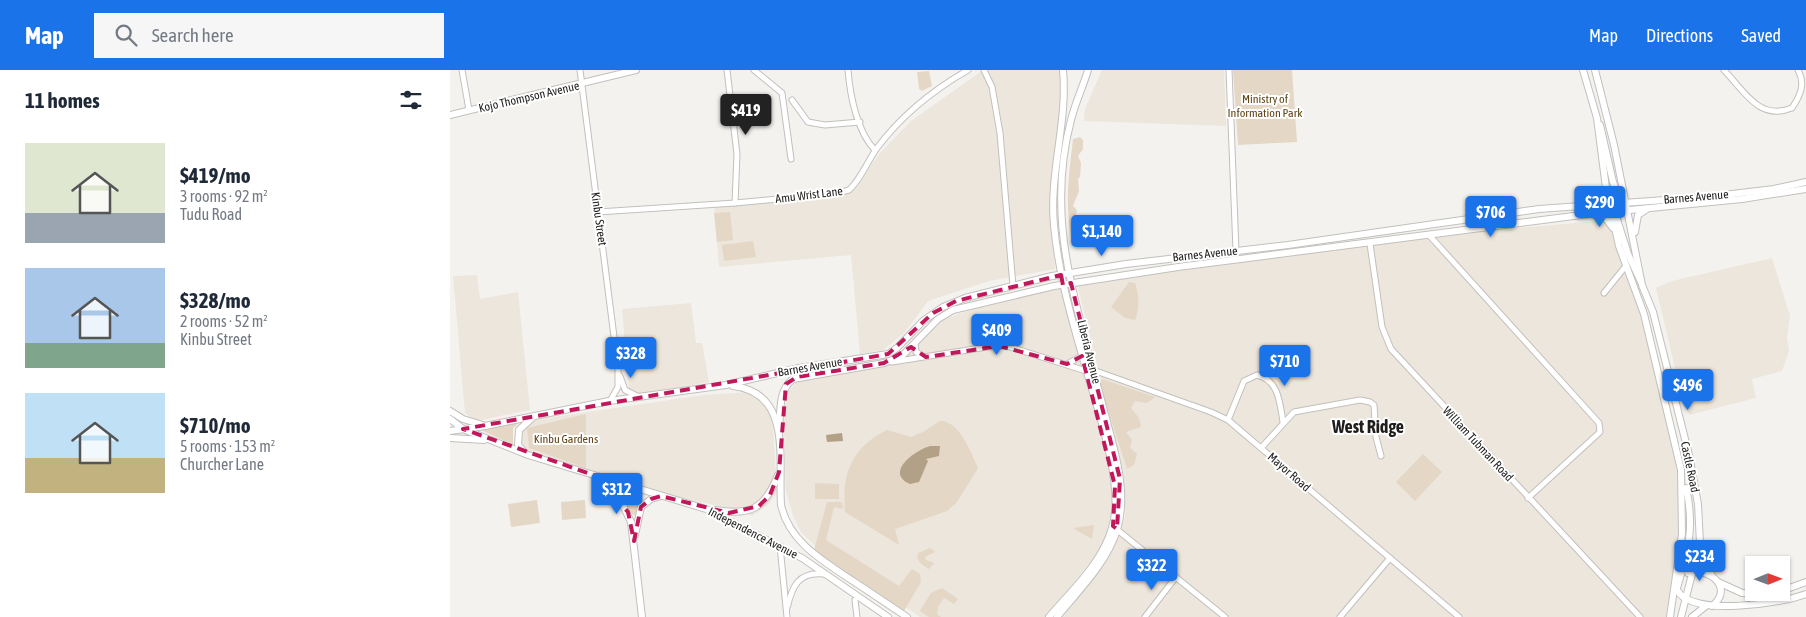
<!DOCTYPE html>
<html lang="en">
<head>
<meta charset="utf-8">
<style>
	:root { --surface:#fff; --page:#f6f6f7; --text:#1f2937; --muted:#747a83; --accent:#1a73e8 }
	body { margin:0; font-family:"Asap Condensed",sans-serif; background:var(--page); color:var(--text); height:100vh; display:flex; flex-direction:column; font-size:19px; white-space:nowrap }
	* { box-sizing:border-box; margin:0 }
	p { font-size:16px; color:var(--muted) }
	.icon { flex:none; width:28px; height:28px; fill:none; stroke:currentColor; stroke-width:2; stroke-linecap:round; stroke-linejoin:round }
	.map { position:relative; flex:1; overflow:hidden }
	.panel { display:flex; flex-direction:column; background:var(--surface); width:450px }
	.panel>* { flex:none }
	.needle { width:32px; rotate:89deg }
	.controls { position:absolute; left:1295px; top:486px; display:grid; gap:10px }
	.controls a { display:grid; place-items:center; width:45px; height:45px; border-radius:0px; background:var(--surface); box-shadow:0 1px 4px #0004; font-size:25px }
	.price { position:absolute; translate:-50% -42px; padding:0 11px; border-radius:5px; background:var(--accent); color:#fff; font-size:16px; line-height:32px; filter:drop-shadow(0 1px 2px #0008) }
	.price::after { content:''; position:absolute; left:50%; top:30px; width:15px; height:11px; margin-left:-8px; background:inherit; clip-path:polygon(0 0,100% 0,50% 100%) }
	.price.on { background:#222; color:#fff }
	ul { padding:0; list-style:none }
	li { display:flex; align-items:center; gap:15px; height:125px; padding:0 25px }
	li span { display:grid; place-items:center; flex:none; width:140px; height:100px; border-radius:0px; color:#555 }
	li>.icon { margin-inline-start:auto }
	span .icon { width:60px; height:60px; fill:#fffc; stroke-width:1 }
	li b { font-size:21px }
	h2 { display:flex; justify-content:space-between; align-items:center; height:60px; padding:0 25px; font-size:21px }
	header { display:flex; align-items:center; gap:30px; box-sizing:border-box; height:70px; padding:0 25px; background:var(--accent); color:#fff }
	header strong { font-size:24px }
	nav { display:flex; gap:28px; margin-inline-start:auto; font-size:18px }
	.search { width:350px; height:45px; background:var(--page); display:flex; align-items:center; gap:12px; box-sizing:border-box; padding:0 18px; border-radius:0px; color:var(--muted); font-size:19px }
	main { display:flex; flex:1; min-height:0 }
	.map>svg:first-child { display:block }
</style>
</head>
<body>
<header>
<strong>Map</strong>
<div class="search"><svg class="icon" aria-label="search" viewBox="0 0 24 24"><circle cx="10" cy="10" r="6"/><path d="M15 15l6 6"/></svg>Search here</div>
<nav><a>Map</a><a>Directions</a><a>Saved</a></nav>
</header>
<main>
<section class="panel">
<h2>11 homes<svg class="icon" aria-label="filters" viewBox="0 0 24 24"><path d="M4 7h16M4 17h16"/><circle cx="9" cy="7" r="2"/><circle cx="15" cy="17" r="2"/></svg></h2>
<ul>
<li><span style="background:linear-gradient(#dfe7d0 70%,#9aa5b1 0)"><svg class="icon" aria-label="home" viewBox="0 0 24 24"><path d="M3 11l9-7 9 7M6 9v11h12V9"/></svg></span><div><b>$419/mo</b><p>3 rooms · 92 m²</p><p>Tudu Road</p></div></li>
<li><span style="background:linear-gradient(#a9c7e8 75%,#7fa58c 0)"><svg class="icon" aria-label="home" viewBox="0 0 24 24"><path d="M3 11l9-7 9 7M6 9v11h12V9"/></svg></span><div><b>$328/mo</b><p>2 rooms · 52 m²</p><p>Kinbu Street</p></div></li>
<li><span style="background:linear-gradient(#bfe0f5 65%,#c2b280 0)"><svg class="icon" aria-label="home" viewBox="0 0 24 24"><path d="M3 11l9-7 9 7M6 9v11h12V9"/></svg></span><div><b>$710/mo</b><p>5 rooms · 153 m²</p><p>Churcher Lane</p></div></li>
</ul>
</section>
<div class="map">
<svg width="1356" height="547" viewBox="0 0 1356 547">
	<rect width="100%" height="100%" fill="#f4f2ef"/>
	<g fill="#ece6dc">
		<polygon points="533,0 611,0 612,20 601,152 605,199 539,211 478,231 455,262 433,280 410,284 401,185 269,197 264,136 396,124 402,120 431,82 461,51"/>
		<polygon points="652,0 774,0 776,56 634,51 635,39"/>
		<polygon points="1159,150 1172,196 1191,246 1225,381 1231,421 1232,453 1216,547 613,547 654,495 668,468 675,447 674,405 627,214 1011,163"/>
		<polygon points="1322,188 1340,246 1337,267 1339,281 1332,301 1302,309 1306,328 1239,345 1230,319 1206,218 1222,211"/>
		<polygon points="27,205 30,229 68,222 80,340 26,351 15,343 3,206"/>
		<polygon points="611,217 656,381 662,417 662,451 651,479 596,547 470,547 363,474 351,462 343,446 336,421 334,353 336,325 346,312 363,307 434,295 468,273 493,250 528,237"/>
		<polygon points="241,233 246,273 252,273 259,312 187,325 179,321 172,239"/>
		<polygon points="301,322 317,337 323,354 327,423 318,435 302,446 286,440 219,425 77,381 72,376 71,367 73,357 83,350 254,325"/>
	</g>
	<g fill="#e4d7c5">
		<polygon points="783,0 842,0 847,72 788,75"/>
		<polygon points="479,1 482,16 472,21 469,19 467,2"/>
		<path d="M630,67L633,70V79L628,86L631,93L630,107L628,109L629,121L623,136L627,140L624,152L631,154L632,162L627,167L621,166C615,130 619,105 623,69Z"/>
		<polygon points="280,142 283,170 267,172 264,143"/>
		<polygon points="303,171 306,187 274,191 272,175"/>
		<path d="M679,212L685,213C689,225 690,238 685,250L675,248L661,237Z"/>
		<polygon points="652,309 705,327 697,333 685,331 681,338 689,348 691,357 676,362 682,370 680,378 687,384 684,395 677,399 649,312"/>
		<polygon points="136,344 136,398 79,378 77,358"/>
		<path d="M490,351C510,351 521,383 528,398L507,432L497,441L445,459L449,475L395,442C392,403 401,378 437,360L461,367L473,362Z"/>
		<polygon points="70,352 63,358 63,375 29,359"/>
		<polygon points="973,384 992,402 965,431 946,412"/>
		<polygon points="161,413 187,420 185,423 168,422"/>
		<polygon points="365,413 389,414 389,429 365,429"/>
		<polygon points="168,426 186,426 191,432 185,445 183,445"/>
		<polygon points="87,430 90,453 61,457 58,434"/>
		<polygon points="135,430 136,448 112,450 111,432"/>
		<polygon points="377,432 392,432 393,439 384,437 376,470 449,516 462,499 470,504 471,512 454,541 364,480"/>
		<polygon points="644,455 642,469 623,458"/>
		<path d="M480,478L485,482L475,487L476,490L484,493L479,499C473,495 465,491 468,483Z"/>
		<polygon points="492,518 508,529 504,534 494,528 488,537 487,544 491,547 479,547 470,541 481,523"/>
	</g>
	<g fill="#b3a187">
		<polygon points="392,363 393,371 377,372 376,365"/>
		<path d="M480,376H490L489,386L476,389L478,391L469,412L460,414C434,402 466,380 480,376Z"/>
	</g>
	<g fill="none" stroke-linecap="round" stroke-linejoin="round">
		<defs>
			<g id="minor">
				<polyline points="12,0 19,40"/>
				<polyline points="130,0 168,298 168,317 160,331"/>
				<polyline points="277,0 287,84 285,133"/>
				<polyline points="304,0 332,23 341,89"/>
				<path d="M398,0C400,25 407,62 425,80"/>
				<polyline points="534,0 542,17 550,63 563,216"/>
				<polyline points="779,0 786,181"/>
				<path d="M1274,0C1295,22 1309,51 1342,38C1350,26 1356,14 1348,0"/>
				<polyline points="342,30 358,52 375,55 410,52"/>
				<path d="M148,142L285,133L383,124L399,120C411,109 417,92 427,78C451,46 483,20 518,0"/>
				<polyline points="979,165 1149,353 1150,362 1078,428"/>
				<polyline points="920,174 932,257 941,279 1190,547"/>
				<polyline points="1154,223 1175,197"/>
				<polyline points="465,273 466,282 473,286"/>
				<polyline points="442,292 537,277 557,276 636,301"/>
				<polyline points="617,294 632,286"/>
				<polyline points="643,300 761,342 778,350 1009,547"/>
				<polyline points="170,306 175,320 187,326"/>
				<path d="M778,350L794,311L807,305C829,310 830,334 833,352"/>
				<polyline points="811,378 844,342 910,330 920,332 924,335 926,367 931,386"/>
				<polyline points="665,458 775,547"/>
				<polyline points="330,476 337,547"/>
				<polyline points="405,530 407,547"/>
				<path d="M337,538C342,517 348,501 374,504"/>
				<polyline points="695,547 726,507"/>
				<polyline points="890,547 940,488"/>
			</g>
			<g id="major">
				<polyline points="1133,0 1147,48 1156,118 1169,176 1194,244 1231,400 1232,464 1220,547"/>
				<polyline points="1145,0 1164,75 1192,215 1203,242 1239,385 1248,434 1250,473 1231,547"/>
				<polyline points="0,45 186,0"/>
				<polyline points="1150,55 1163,112 1172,134"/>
				<polyline points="1164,140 1178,184 1191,212"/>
				<polyline points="1146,146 1156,149 1163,158"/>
				<polyline points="1185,162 1188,145 1197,139"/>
				<path d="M283,316C343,323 328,390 331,435C339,472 373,491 403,511C421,523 439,535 457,547"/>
				<polyline points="0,341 13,349 33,355"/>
				<polyline points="0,349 13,359 78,385 256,439 352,488 438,547"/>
				<polyline points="0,361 35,356 159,331 276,315 349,298 438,284 447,278 473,251 493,237 515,228 602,206 676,194 838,175 1089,139 1257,127 1324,119 1356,112"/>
				<path d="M329,363C331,345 327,321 343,309L434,293L452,286L488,249L503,240L604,216L728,197L1139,144L1292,129L1356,119"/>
				<polyline points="0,368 34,370"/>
				<polyline points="74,382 68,375 69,360 82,348"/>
				<polyline points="148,408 171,431 181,452 192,547"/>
				<path d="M265,440C300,446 315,439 328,405"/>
				<polyline points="185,465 191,437 201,429 211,426"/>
				<polyline points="1250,474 1262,506"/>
				<path d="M1238,503C1261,497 1284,519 1262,536"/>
				<polyline points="1268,512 1292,523 1324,522"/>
				<path d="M1227,518C1238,481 1245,457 1236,418"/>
				<path d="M1227,520C1241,547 1330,534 1356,524"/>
				<polyline points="1331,521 1356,512"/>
				<path d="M599,547C622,520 652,493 662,458C676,414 645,333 633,288C620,244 608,200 604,155C599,103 618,52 613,0"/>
				<path d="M607,547C629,520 656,494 667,460C679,420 663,376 653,337C642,295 630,254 621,212C609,159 607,103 621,50C625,33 633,17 638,0"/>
				<polyline points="1242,547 1256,536"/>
			</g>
		</defs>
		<use href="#minor" stroke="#c2c0bd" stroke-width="7"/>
		<use href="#major" stroke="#c2c0bd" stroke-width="8"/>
		<use href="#minor" stroke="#fff" stroke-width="5"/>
		<use href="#major" stroke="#fff" stroke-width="6"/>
	</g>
	<path fill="none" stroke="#c2185b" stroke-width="4" stroke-dasharray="10 6" stroke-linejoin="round" d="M611,205L613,215L621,213L670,409L667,459L663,456L665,416L632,286L617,294L549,276L476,287L461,277L434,293L347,307L336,314L329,402L320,425L309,436L279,443L211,426L201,429L191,437L184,471L178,442L146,406L13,359L438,284L483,243L506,231Z"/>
	<g text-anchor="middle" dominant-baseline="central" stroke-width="4" stroke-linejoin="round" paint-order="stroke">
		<g font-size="12" fill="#1f1e1d" stroke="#fff">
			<text transform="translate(79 27) rotate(-13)">Kojo Thompson Avenue</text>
			<text transform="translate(359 125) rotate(-7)">Amu Wrist Lane</text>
			<text transform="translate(1246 127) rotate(-5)">Barnes Avenue</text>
			<text transform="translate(149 149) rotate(82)">Kinbu Street</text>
			<text transform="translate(755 184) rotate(-6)">Barnes Avenue</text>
			<text transform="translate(639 282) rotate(76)">Liberia Avenue</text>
			<text transform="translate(360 297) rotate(-10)">Barnes Avenue</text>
			<text transform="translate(1028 374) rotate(47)">William Tubman Road</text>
			<text transform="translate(1240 397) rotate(78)">Castle Road</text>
			<text transform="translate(839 402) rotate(41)">Mayor Road</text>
			<text transform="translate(303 463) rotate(27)">Independence Avenue</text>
		</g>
		<g font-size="12" fill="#5f4415" stroke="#fff">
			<text x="815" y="29">Ministry of<tspan x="815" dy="14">Information Park</tspan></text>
			<text x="116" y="369">Kinbu Gardens</text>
		</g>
		<g font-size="18" font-weight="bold" fill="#1f1e1d" stroke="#fff">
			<text x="918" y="356">West Ridge</text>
		</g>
	</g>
</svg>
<div class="controls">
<a><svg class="needle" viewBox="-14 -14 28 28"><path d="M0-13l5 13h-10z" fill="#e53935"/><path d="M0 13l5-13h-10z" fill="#747a83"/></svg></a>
</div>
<b class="price on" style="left:296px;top:66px">$419</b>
<b class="price" style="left:1150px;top:158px">$290</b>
<b class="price" style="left:1041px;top:168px">$706</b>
<b class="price" style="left:652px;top:187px">$1,140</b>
<b class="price" style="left:547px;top:286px">$409</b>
<b class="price" style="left:181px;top:309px">$328</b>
<b class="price" style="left:835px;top:317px">$710</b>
<b class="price" style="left:1238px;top:341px">$496</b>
<b class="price" style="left:167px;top:445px">$312</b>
<b class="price" style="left:1250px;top:512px">$234</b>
<b class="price" style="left:702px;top:521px">$322</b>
</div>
</main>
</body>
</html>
